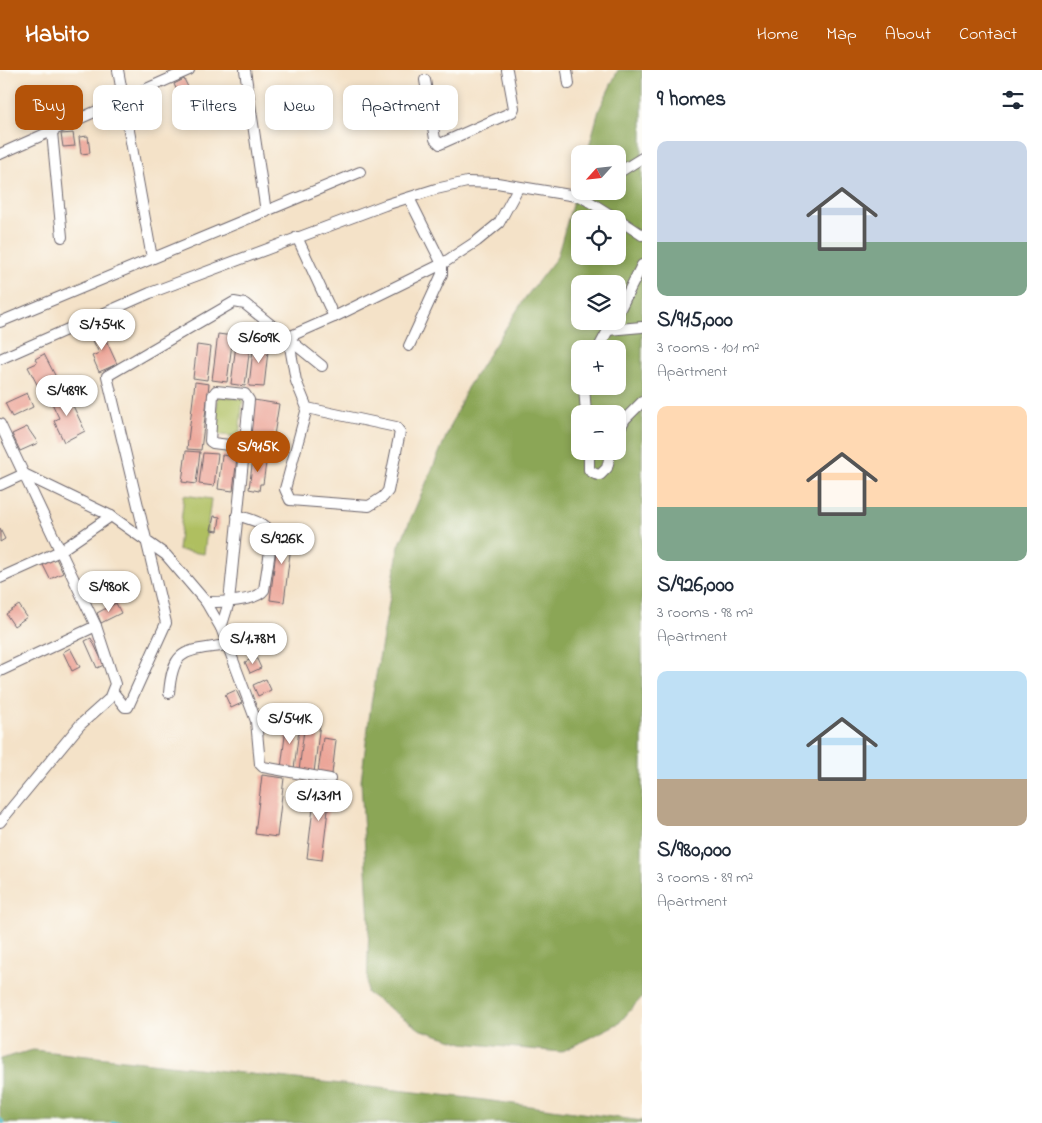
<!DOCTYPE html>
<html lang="en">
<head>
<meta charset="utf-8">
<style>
	:root { --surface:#fff; --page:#f2f2f3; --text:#1f2937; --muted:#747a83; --accent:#b45309 }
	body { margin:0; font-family:"Indie Flower",sans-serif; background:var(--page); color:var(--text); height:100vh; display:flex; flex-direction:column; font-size:19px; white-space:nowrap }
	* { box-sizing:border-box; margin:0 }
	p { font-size:16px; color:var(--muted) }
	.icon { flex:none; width:28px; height:28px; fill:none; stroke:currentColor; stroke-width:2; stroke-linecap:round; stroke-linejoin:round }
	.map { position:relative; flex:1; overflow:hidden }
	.drawer { display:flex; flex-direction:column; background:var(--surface); width:400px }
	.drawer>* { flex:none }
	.top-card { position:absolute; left:15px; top:15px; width:475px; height:45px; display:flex; gap:10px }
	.needle { width:32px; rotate:243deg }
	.buttons { position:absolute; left:571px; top:75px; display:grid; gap:10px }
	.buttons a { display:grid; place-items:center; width:55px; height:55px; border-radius:10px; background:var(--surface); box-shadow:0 2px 8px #0003; font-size:25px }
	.price { position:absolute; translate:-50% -42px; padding:0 11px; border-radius:18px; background:#fff; color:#222; font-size:16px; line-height:32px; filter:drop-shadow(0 1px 2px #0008) }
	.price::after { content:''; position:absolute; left:50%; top:30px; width:15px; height:11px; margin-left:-8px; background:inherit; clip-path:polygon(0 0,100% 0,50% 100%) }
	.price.active { background:var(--accent); color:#fff }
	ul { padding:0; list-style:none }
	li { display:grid; align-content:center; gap:10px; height:265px; padding:0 15px }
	li span { display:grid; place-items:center; height:155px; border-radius:10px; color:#555 }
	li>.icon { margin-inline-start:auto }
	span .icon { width:90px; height:90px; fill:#fffc; stroke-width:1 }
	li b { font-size:21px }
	h2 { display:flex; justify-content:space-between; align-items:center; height:60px; padding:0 15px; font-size:21px }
	.tag { padding:0 18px; border-radius:10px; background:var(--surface); box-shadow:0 2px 8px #0003; font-size:18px; line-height:45px }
	.tag.active { background:var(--accent); color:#fff }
	header { display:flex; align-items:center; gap:30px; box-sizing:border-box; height:70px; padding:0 25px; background:var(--accent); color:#fff }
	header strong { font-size:24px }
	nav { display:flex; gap:28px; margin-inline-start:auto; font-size:18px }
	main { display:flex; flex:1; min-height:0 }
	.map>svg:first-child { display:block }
</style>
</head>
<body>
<header>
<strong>Habito</strong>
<nav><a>Home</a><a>Map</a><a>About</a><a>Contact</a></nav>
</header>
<main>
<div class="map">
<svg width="642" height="1053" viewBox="0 0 642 1053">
	<rect width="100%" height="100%" fill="#fdfcf7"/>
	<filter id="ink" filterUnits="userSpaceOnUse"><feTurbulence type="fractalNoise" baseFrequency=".02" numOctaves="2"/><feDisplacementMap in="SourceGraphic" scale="10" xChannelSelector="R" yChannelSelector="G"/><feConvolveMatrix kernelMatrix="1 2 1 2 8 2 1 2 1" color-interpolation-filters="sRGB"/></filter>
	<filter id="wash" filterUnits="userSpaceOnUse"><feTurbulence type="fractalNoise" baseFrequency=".0096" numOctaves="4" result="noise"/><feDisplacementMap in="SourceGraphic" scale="20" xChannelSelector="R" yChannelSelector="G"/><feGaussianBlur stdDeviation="1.12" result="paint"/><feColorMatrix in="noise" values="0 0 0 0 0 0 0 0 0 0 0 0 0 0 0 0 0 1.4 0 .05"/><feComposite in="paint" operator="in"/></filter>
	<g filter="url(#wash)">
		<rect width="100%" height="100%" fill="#f4e2c8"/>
		<g fill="#afbf61" stroke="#68704e">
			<polygon points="218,326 243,329 239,367 214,364"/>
			<polygon points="184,425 211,429 204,484 178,480"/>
		</g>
		<g fill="#8ba657" stroke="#566449" fill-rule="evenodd">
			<path d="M618,0H642V927L619,953L561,982L463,973L421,960L367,923L369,852L361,711L371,634L399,476L467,318L525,228L557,187L580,107V121H618V84H587L599,40ZM580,149H618V186H580ZM580,214H618V251H580ZM580,279H618V316H580ZM580,344H618V381H580Z"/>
			<polygon points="33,980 469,1028 642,1051 642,1053 0,1053 0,989"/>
		</g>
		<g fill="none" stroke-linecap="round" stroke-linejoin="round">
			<g stroke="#53becf" stroke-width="3">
				<polyline points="0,1049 3,1053"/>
				<polyline points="112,1053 121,1053"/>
			</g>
		</g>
		<g id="blocks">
			<g fill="#eca699">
				<polygon points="184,9 194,29 183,34 174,14"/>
				<polygon points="73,63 75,76 63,77 61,64"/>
				<polygon points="88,66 90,83 81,84 79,67"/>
				<polygon points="100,257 117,294 99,302 92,286 99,283 89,262"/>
				<polygon points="218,264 233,266 227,312 212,310"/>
				<polygon points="237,267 251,268 245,316 231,314"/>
				<polygon points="254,270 269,272 264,317 249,316"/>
				<polygon points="197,275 211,277 207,310 193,308"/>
				<polygon points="44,284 57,309 40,320 28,297 37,293 35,289"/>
				<polygon points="195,312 209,314 201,380 187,379"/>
				<polygon points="66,321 85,361 64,372 54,351 59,348 50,329"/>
				<polygon points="27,323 33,337 12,347 5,333"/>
				<polygon points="254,330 279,334 272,378 247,374"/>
				<polygon points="27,357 38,373 20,381 12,364"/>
				<polygon points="186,381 200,382 196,414 182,412"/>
				<polygon points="203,383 218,384 214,416 199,414"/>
				<polygon points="222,385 237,387 233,421 218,419"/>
				<polygon points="261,385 267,386 263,414 260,414 259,421 249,419 253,388 260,389"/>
				<polygon points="214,446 220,447 218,461 211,460"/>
				<polygon points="279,457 293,459 284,532 270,530"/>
				<polygon points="0,459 5,469 0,472"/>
				<polygon points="56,488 63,503 50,509 43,495"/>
				<polygon points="116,533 121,543 101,553 97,543"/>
				<polygon points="19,535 27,547 14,556 6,544"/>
				<polygon points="249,564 255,577 242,582 237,570"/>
				<polygon points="91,568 104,595 97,598 85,571"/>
				<polygon points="70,578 80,597 72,601 63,582"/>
				<polygon points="256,587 261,598 250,603 245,592"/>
				<polygon points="266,609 271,620 258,626 253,615"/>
				<polygon points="236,620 242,633 231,638 225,625"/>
				<polygon points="287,650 300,652 294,699 281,698"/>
				<polygon points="305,651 320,653 314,703 299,701"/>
				<polygon points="323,668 336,670 332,704 318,702"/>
				<polygon points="262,705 284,708 277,767 255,764"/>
				<polygon points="316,713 331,715 322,790 307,788"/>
			</g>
		</g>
	</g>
	<g filter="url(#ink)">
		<use href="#blocks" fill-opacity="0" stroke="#6c656c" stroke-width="1"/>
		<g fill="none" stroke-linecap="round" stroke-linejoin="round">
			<defs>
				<g id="minor">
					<polyline points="118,0 152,188"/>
					<polyline points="245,0 266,142"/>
					<polyline points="567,0 569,14"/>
					<polyline points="425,10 435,69 440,74 512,42 514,38 507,0"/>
					<polyline points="52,62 62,167"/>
					<polyline points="0,84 189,0"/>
					<polyline points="618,103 642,88"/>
					<polyline points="409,128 442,194 442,204 409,276"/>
					<polyline points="618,149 642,165"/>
					<polyline points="297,167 334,247 442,194 477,171 499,153 518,118"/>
					<polyline points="618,243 642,195"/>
					<polyline points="0,252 360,102"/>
					<polyline points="608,260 642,257"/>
					<polyline points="598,279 613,251"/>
					<polyline points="0,289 150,223 385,135 436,119 467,112 497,113 582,127 617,149"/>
					<polyline points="584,316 586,344"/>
					<polyline points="307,338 396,357 400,362 388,421 383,427 369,436 290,430 285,419 307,338 296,311 289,271 293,265 334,247"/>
					<polyline points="0,354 96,556 115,614 109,629 80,655 0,752"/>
					<polyline points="618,362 625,349 642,332"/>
					<polyline points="589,381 589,400 595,404 600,405 607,398 611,381"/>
					<polyline points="0,415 24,404 111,446 166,485 206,532 221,558 256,651 260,694 263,697 330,709"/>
					<polyline points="0,508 60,481 111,446"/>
					<path d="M206,532C220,532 256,532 264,520L272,468C268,452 251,450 237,445"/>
					<polyline points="221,558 229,532 249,330 245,324 216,321 213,325 210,371 213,373 244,377"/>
					<polyline points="0,601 96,556"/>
					<polyline points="113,622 125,637 128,637 166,553 107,306 234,232 245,234 322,296"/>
					<path d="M169,623C173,576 186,582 226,575"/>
				</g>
			</defs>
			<use href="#minor" stroke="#6c656c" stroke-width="12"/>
			<use href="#minor" stroke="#fff" stroke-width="10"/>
		</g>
	</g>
</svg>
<div class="buttons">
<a><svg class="needle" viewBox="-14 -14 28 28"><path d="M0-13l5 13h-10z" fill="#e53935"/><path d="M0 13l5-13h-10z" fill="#747a83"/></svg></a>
<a><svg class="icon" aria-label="locate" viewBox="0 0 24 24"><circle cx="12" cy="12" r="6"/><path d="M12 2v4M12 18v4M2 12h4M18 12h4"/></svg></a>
<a><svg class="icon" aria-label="layers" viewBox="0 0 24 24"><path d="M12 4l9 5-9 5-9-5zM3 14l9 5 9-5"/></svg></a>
<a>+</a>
<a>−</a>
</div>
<b class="price" style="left:102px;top:281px">S/754K</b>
<b class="price" style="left:259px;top:294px">S/609K</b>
<b class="price" style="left:67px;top:347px">S/489K</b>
<b class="price active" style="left:258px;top:403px">S/915K</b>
<b class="price" style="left:282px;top:495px">S/926K</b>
<b class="price" style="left:109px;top:543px">S/980K</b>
<b class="price" style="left:253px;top:595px">S/1.78M</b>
<b class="price" style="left:290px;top:675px">S/541K</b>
<b class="price" style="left:319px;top:752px">S/1.31M</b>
<div class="top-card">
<a class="tag active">Buy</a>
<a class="tag">Rent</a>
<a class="tag">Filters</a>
<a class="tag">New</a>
<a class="tag">Apartment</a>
</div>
</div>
<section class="drawer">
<h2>9 homes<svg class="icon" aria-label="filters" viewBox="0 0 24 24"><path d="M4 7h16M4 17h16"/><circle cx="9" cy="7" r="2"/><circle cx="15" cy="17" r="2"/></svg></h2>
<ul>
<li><span style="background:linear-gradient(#c9d6e8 65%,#7fa58c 0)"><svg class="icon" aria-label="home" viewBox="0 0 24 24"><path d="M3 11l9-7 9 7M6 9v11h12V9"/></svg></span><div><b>S/915,000</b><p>3 rooms · 101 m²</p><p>Apartment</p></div></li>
<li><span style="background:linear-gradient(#ffd9b3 65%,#7fa58c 0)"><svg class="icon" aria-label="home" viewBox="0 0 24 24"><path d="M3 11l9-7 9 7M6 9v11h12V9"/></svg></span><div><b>S/926,000</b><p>3 rooms · 98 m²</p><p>Apartment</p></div></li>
<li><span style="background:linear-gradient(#bfe0f5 70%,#b9a48a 0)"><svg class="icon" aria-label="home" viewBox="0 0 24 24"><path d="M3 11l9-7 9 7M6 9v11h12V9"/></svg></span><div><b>S/980,000</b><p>3 rooms · 89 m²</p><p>Apartment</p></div></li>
</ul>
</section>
</main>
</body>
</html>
